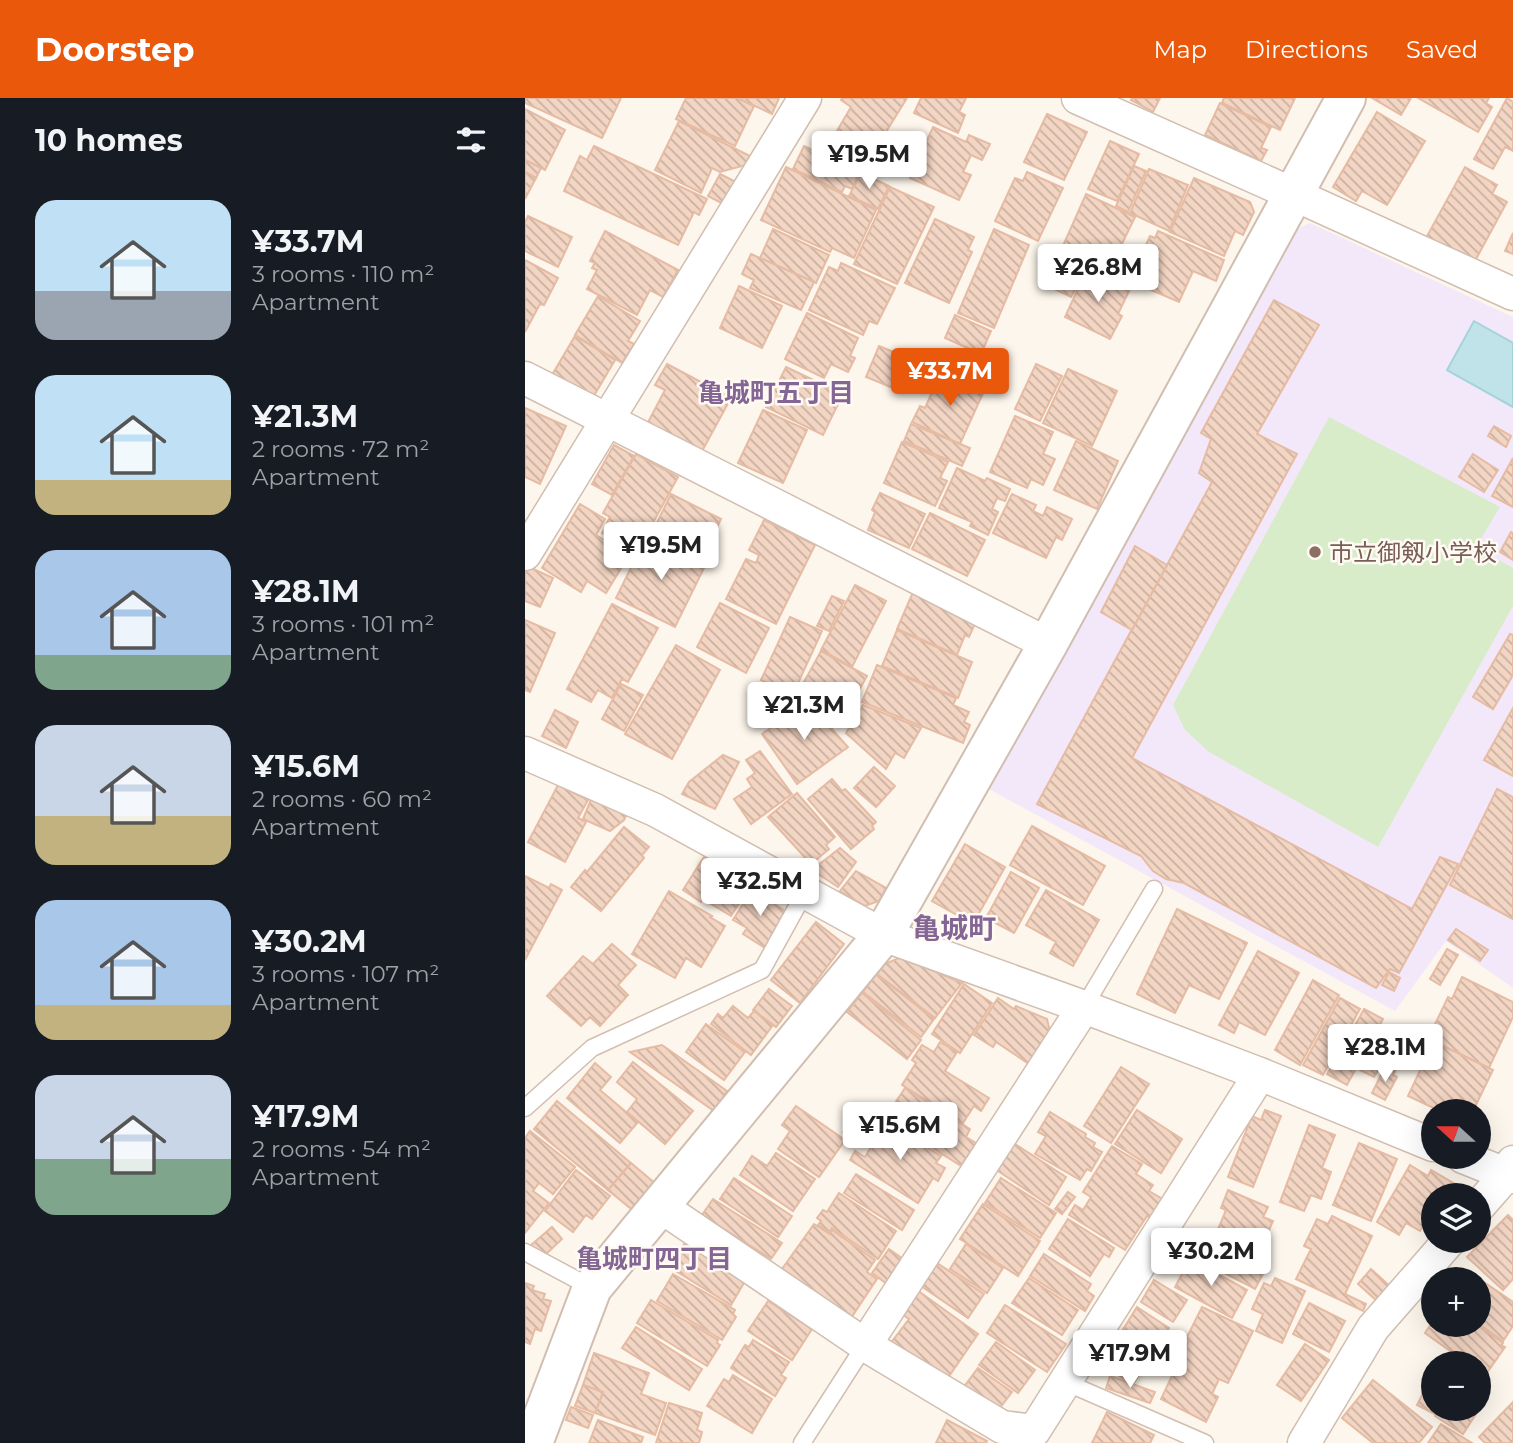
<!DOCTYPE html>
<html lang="en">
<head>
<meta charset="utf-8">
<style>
	:root { --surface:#171b24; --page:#242831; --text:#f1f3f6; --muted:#9ea1a6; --accent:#ea580c }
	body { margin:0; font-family:Montserrat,"Noto Sans JP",sans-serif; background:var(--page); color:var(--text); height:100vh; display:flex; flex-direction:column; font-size:26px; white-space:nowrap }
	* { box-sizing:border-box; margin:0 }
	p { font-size:23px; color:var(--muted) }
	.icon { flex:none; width:38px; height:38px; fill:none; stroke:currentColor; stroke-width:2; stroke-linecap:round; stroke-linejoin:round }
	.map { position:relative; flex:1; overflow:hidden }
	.details { display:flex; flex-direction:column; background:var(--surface); width:525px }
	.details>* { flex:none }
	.needle { width:46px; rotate:291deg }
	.controls { position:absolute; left:896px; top:1001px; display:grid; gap:14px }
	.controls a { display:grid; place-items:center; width:70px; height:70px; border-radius:50%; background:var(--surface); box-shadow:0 7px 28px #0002; font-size:35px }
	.price { position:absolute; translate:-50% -60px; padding:0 16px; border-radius:7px; background:#fff; color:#222; font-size:23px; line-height:46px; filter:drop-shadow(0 2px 4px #0008) }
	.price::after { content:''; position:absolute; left:50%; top:42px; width:21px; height:16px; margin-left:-10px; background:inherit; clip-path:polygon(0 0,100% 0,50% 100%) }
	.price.on { background:var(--accent); color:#fff }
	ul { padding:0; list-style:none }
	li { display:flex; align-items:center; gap:21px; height:175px; padding:0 35px }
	li span { display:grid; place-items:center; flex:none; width:196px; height:140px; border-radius:21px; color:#555 }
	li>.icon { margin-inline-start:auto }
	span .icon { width:84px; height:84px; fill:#fffc; stroke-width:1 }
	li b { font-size:30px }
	h2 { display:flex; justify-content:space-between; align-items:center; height:84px; padding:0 35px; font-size:30px }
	header { display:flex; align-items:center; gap:42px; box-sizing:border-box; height:98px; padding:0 35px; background:var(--accent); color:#fff }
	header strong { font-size:33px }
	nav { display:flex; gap:38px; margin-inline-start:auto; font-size:24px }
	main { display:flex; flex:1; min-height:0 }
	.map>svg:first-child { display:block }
</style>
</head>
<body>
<header>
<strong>Doorstep</strong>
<nav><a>Map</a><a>Directions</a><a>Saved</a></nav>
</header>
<main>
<section class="details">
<h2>10 homes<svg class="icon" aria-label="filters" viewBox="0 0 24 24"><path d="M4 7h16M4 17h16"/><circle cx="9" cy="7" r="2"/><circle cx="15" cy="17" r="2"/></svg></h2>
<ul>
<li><span style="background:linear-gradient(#bfe0f5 65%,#9aa5b1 0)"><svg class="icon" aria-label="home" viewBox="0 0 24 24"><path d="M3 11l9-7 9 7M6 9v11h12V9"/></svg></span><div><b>¥33.7M</b><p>3 rooms · 110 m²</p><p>Apartment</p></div></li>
<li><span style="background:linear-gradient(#bfe0f5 75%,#c2b280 0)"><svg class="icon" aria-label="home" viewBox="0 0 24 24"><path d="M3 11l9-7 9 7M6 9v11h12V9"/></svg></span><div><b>¥21.3M</b><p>2 rooms · 72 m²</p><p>Apartment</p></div></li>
<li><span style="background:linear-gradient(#a9c7e8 75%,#7fa58c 0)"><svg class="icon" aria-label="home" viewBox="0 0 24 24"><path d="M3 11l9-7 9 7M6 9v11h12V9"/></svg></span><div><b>¥28.1M</b><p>3 rooms · 101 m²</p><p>Apartment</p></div></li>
<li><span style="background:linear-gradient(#c9d6e8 65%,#c2b280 0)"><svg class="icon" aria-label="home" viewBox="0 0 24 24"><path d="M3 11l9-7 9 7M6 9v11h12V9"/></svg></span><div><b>¥15.6M</b><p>2 rooms · 60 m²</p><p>Apartment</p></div></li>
<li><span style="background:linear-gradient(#a9c7e8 75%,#c2b280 0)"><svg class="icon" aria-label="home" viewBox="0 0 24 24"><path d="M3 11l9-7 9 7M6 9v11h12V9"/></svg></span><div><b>¥30.2M</b><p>3 rooms · 107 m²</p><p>Apartment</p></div></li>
<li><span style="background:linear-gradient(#c9d6e8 60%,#7fa58c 0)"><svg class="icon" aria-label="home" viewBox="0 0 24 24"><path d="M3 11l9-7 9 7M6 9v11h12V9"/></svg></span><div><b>¥17.9M</b><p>2 rooms · 54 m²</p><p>Apartment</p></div></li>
</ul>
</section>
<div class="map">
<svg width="988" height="1345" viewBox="0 0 988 1345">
	<defs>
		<pattern id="building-back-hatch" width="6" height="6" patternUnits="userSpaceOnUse" patternTransform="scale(1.75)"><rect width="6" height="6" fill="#f3d5c3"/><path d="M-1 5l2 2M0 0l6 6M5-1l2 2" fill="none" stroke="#cab0a1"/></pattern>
	</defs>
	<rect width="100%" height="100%" fill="#fdf6ec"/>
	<polygon fill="#f3e8fa" points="785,125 988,219 988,890 921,843 870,913 462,690 771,131"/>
	<polygon fill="#d8ecc9" points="804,319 975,409 951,449 988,470 988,508 853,749 684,654 660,632 648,607"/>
	<polygon fill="#bfe3e8" stroke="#a5d3da" stroke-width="2" points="949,223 988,245 988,309 922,272"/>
	<g fill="url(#building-back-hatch)" stroke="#e6bba3" stroke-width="2">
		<polygon points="0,0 96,0 77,40 0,5"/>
		<polygon points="161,0 212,0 229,8 210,48 151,21"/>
		<polygon points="213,0 254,0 247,16"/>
		<polygon points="317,0 382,0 345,60 309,38 326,9 316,2"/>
		<polygon points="396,0 441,0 434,14 440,17 433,35 389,15"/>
		<polygon points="607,0 635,0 628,14 606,2"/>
		<polygon points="699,0 770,0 755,32 697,5"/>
		<polygon points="847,0 886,0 876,17"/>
		<polygon points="893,0 964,0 961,5 967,9 953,34"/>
		<polygon points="982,0 988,4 988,53 980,49 968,71 949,61"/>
		<polygon points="695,5 746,29 736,50 742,52 736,63 680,37"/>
		<polygon points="0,11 40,32 20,72 0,62"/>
		<polygon points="852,14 900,43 862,107 837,93 831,103 808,89"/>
		<polygon points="522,16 562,34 539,82 499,64"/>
		<polygon points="154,23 225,58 221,67 195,74 187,70 176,95 130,72"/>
		<polygon points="408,29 441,44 444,37 465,46 457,62 446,57 438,74 446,77 434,102 385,80"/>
		<polygon points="585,43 614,56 592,103 563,91"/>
		<polygon points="69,48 182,101 174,117 169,114 153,147 39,93 55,58 62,62"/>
		<polygon points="279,48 335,74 327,91 320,88 317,94 268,71"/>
		<polygon points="0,62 16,70 11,80 0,74"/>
		<polygon points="609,68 621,73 603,114 591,108"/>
		<polygon points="261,69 351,112 329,160 307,150 305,154 236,122"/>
		<polygon points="940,69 972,87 967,96 982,104 950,163 901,140"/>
		<polygon points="624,71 663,87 644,133 605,115"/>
		<polygon points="0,74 11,80 0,101"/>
		<polygon points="502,74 538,90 513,143 470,123 490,80 498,83"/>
		<polygon points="336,75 364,88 353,111 324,98"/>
		<polygon points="195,76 211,84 200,107 183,98"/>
		<polygon points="669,80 725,104 729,114 718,137 710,133 699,158 645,134"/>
		<polygon points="365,89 409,109 372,186 329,166"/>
		<polygon points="561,96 610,119 595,150 612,158 601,180 537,150"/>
		<polygon points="3,118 47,139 33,169 0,153 0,124"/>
		<polygon points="410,121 449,139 443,152 447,154 424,205 380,185"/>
		<polygon points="248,131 304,157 291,185 235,160"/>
		<polygon points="469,131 504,147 469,230 433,215"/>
		<polygon points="80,133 153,172 138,199 125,192 112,217 62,191 72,172 67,170 70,165 65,163"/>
		<polygon points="633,133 699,162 691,183 668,173 654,204 605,183 625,138 630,140"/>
		<polygon points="988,135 988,156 980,153"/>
		<polygon points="533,153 562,168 546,199 517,185"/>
		<polygon points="226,156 289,184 276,212 225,190 229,182 217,176"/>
		<polygon points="0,162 33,180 19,207 15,206 0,234"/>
		<polygon points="316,165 370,190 352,226 344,223 338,237 284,212 304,169 313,173"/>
		<polygon points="561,173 578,180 580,176 591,181 588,186 604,193 593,216 597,218 585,241 540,219"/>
		<polygon points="214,188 257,208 237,250 195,230"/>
		<polygon points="73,198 115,223 103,243 109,246 97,265 50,237"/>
		<polygon points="749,202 794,227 732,336 772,356 607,660 887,811 915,759 933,766 874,875 865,871 851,890 659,785 641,781 628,773 616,758 512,706 687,384 674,375 686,341 676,335"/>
		<polygon points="282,215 333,240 325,258 330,260 323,274 306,266 299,280 260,261"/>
		<polygon points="430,217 466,233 456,256 420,240"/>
		<polygon points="50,238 90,262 67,301 27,277"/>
		<polygon points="354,248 381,259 368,290 341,279"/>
		<polygon points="142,266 206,300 175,357 121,328 140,292 130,287"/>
		<polygon points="511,266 537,278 515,323 490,311"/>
		<polygon points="261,269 318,296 298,337 241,309"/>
		<polygon points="543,271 592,293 567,348 518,325"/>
		<polygon points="416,274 459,293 435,346 387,324 395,308 400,310"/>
		<polygon points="0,310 41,328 15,386 0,379"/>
		<polygon points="238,312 282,332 258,385 213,365"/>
		<polygon points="490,318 528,334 518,356 530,361 518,387 506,381 502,390 465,374"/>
		<polygon points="386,326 445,350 437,368 379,343"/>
		<polygon points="969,328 986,338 981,349 963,338"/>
		<polygon points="551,343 593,363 572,411 529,392"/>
		<polygon points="377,344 423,364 415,380 422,383 410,408 359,385"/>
		<polygon points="89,347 109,358 87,397 67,386"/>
		<polygon points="111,356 153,379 112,454 77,435 85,419 78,415"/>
		<polygon points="948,356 973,372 959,394 934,379"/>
		<polygon points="988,360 988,409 967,398"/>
		<polygon points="432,370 460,383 462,380 485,391 480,403 472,400 467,411 473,414 463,437 445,428 447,424 414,410"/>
		<polygon points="355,395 400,416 384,450 343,432 350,414 347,412"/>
		<polygon points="146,396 196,421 186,442 192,445 181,467 125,439"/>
		<polygon points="487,396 511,407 508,413 518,418 522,409 547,421 537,442 531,439 521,460 468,435"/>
		<polygon points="55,406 80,421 71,437 104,457 81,495 62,483 56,494 17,470"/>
		<polygon points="405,415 460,442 442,478 387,451"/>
		<polygon points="239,422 290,447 251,526 201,501 221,461 231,465 234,457 224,452"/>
		<polygon points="986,434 988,435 988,462 975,454"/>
		<polygon points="121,439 180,468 150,529 91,500"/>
		<polygon points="610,448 642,467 607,532 576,514"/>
		<polygon points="2,468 28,480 15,509 0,503 0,472"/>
		<polygon points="330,487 361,503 327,569 296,552"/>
		<polygon points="388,494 452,521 444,539 440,537 432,557 372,531"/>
		<polygon points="307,498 319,503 304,533 292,528"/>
		<polygon points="195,505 244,530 221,575 172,549"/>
		<polygon points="87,506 133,530 103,584 97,581 87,600 73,592 66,604 42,591"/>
		<polygon points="265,519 297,533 263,607 238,596 244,586 236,582"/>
		<polygon points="0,522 30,535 5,594 0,592"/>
		<polygon points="372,532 447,564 433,600 357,568"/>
		<polygon points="985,536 988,537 988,577 968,611 948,599"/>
		<polygon points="151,547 195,572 147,661 100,636"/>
		<polygon points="296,553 342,578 320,618 274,593"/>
		<polygon points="352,567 431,600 428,607 444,614 439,624 445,627 438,645 337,604"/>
		<polygon points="96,586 118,597 99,633 77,621"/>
		<polygon points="283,604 323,649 272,686 237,636"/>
		<polygon points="338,607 396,630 379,660 370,655 361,671 321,635"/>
		<polygon points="988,610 988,678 959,662"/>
		<polygon points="30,612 53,624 41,650 17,638"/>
		<polygon points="235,653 267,696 226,726 209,701 227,689 222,681 230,675 221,662"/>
		<polygon points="198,657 214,664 190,711 157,696 164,684"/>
		<polygon points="349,669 370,688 351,709 329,690"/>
		<polygon points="307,681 317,693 320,691 351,724 347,728 349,731 326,751 283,701"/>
		<polygon points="33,687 63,702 53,720 61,724 40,764 3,744"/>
		<polygon points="972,691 988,699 988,821 925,787"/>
		<polygon points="272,695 310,739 301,747 304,751 286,766 243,719"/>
		<polygon points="67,699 103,713 99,722 85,733 58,721"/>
		<polygon points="507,728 580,768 558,807 485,767"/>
		<polygon points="99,729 124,749 117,757 119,760 76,813 46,789 60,772 62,774"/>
		<polygon points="440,746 480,769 448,826 407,803"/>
		<polygon points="315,750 331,764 313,789 287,772"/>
		<polygon points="179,759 225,788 206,818 178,801 176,804 158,792"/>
		<polygon points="331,773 361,790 354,803 340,808 315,793"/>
		<polygon points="486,774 514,790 489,835 461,820"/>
		<polygon points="0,778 24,790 26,786 37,792 0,862"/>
		<polygon points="227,792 262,814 240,850 218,836 222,830 208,822"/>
		<polygon points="521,792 574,822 548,868 525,855 531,844 501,827"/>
		<polygon points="144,793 187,818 185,819 200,828 176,869 161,860 150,880 107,856"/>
		<polygon points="652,811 722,845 694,901 664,887 650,915 612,896"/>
		<polygon points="291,824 319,846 275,905 246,882"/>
		<polygon points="931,831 963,852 955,863 923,842"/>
		<polygon points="87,846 111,867 93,887 103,897 75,928 65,919 56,928 22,898 58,858 68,866"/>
		<polygon points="922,851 933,857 915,887 905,881"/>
		<polygon points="733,853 774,875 740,937 714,924 709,935 694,927"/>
		<polygon points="376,859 437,885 410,920 352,876 360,866"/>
		<polygon points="864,874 875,880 869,893 857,887"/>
		<polygon points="351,876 409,921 396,939 338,894"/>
		<polygon points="937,879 988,904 988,919 964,970 903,941 923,899 927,901"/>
		<polygon points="788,882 814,897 775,967 750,952"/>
		<polygon points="439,886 467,905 435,955 407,936"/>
		<polygon points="244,891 267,908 251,929 228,912"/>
		<polygon points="337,895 396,942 382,961 322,914"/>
		<polygon points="473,900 489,911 491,908 522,921 525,934 504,966 471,944 468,949 449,937"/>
		<polygon points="815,900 835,911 798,977 778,967"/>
		<polygon points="208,908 223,920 229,913 248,927 226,957 186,926 193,916 198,920"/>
		<polygon points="839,911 858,921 822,987 802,976 818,948 827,953 830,947 822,942"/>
		<polygon points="181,926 220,954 199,982 161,954"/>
		<polygon points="849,939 866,949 849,979 833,971"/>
		<polygon points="415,944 432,954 420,973 464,1000 456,1013 449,1008 438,1025 377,987 391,965 387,962 397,947 409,954"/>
		<polygon points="912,945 968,972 948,1013 915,1013 883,998 900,962 903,964"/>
		<polygon points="137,947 202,993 189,1013 105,954"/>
		<polygon points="108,964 168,1013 140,1046 102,1014 112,1001 92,984"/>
		<polygon points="70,965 86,979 75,992 113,1024 95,1045 42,1000"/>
		<polygon points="596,969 624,986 586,1045 559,1028"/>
		<polygon points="860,969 870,973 868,977 872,979 860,1002 847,995"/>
		<polygon points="380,990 445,1031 441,1039 451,1045 436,1068 360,1020"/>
		<polygon points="32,1003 106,1065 83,1092 9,1031"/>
		<polygon points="271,1008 320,1042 294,1079 253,1051 265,1033 257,1027"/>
		<polygon points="612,1012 657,1041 636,1075 590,1046"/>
		<polygon points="740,1012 756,1018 728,1089 703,1079 727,1018 736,1022"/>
		<polygon points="525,1014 561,1036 560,1039 570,1045 568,1049 577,1054 566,1073 562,1071 555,1082 510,1056 521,1038 513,1034"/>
		<polygon points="327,1022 342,1032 335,1045 318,1034"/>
		<polygon points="354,1024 371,1034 372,1031 416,1058 411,1065 420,1070 413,1083 408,1080 393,1105 325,1062 330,1053 340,1059 346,1049 340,1045"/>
		<polygon points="784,1027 810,1037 797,1070 806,1074 796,1101 786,1097 779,1113 755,1104"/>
		<polygon points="5,1033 50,1069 28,1096 14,1085 8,1093 24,1105 0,1135 0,1040"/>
		<polygon points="487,1044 541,1079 524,1107 470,1071"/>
		<polygon points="834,1045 872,1061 846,1123 808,1107"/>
		<polygon points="587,1048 617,1066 611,1076 628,1087 624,1093 641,1103 629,1123 622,1118 600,1152 544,1117 550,1107 558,1112 566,1099 558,1094"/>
		<polygon points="251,1055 290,1081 268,1113 215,1077 227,1058 242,1068"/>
		<polygon points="106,1065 132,1087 110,1114 83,1092"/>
		<polygon points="885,1067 903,1078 906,1072 937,1090 932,1097 908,1097 908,1116 906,1115 895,1133 881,1125 874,1137 852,1124"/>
		<polygon points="51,1072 85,1098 67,1121 61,1117 48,1134 20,1113"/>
		<polygon points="331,1076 389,1112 377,1132 319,1095"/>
		<polygon points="209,1080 267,1118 253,1139 195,1101"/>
		<polygon points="476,1080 531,1115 515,1140 460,1105"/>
		<polygon points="703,1092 743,1109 738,1119 748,1123 735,1152 692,1134 701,1112 696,1110"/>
		<polygon points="543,1094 550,1099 537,1116 530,1111"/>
		<polygon points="314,1095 371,1133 353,1161 307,1130 304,1134 293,1127 296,1123 292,1120 298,1112 302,1114"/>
		<polygon points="188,1101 257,1145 246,1161 177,1117"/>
		<polygon points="458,1106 515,1143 493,1178 435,1141"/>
		<polygon points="983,1117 988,1122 988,1181 978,1192 942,1159"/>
		<polygon points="807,1118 847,1138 820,1196 841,1206 838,1213 771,1181 786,1151 779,1148 792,1121 803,1126"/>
		<polygon points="543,1121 589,1150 584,1159 579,1156 565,1178 524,1151"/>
		<polygon points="289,1126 305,1136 307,1132 350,1162 342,1174 352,1181 326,1220 257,1171"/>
		<polygon points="27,1129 37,1141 17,1160 6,1147"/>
		<polygon points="678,1137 741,1170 730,1191 667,1158"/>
		<polygon points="162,1142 220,1183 206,1207 141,1167 153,1149 156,1151"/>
		<polygon points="441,1146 478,1170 462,1195 425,1171"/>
		<polygon points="364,1151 378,1161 362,1186 347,1175"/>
		<polygon points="519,1156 566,1186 562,1193 569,1198 560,1213 505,1178"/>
		<polygon points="665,1161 722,1192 707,1220 650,1189"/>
		<polygon points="412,1165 459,1196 443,1220 396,1188"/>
		<polygon points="846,1171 866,1189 853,1204 833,1186"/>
		<polygon points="148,1176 210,1212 208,1216 211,1219 197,1242 132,1203"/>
		<polygon points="950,1178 988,1204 988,1228 978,1243 954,1226 954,1181 949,1181"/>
		<polygon points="504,1180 553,1212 537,1237 487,1205"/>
		<polygon points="750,1180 780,1193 757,1245 731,1233 738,1216 727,1211 739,1185 746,1188"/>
		<polygon points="629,1182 662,1202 648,1224 616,1204"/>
		<polygon points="0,1185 9,1188 7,1192 20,1196 18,1201 26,1203 16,1233 10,1231 5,1246 0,1244"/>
		<polygon points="392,1192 453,1236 420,1284 365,1246 384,1221 375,1215"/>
		<polygon points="126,1202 193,1242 192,1245 195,1247 182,1268 112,1225"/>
		<polygon points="243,1203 287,1231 267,1262 223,1233"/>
		<polygon points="784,1205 820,1223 804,1254 768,1236"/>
		<polygon points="480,1207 541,1246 522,1274 462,1235"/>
		<polygon points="612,1209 644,1230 608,1286 576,1267"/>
		<polygon points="677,1209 728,1233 703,1285 694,1281 687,1296 693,1299 681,1324 636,1301 664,1242 661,1241"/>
		<polygon points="908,1223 908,1227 952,1227 978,1245 976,1247 980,1249 961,1276 957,1273 955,1274 954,1273 954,1265 942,1265 900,1235"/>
		<polygon points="111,1229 177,1271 164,1292 97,1250"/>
		<polygon points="228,1242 264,1264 256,1277 261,1280 250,1298 206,1270 220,1247 224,1249"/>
		<polygon points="471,1244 510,1272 493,1295 454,1267"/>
		<polygon points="780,1246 804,1262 776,1303 752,1287"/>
		<polygon points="69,1255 124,1275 116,1296 141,1305 130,1337 70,1315 78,1294 58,1287"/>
		<polygon points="453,1270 487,1294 471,1315 438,1290"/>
		<polygon points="208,1277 247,1301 227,1335 182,1308 199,1281 204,1284"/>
		<polygon points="585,1278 630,1294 625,1305 581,1290"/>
		<polygon points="905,1281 908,1282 908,1311 912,1311 910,1316 892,1307"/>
		<polygon points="848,1282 907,1329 894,1345 848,1345 817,1320"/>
		<polygon points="58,1287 78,1294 70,1315 50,1308"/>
		<polygon points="988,1304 988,1345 960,1345 954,1339"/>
		<polygon points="144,1305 177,1315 172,1332 177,1334 174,1345 131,1345"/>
		<polygon points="46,1309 68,1317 63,1330 41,1322"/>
		<polygon points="914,1311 954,1311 938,1336 910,1318"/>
		<polygon points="582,1314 629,1337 625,1345 567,1345"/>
		<polygon points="73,1322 118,1339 116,1345 64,1345"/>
		<polygon points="422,1322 462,1343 461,1345 411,1345"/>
		<polygon points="916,1326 947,1345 903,1345"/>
	</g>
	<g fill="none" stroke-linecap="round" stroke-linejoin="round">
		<defs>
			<g id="service">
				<polyline points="559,909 629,791"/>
				<polyline points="0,1010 67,950 237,872 280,794"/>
				<polyline points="0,1154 67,1190"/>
				<polyline points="540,1284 680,1345"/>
				<polyline points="277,1345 340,1247"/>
			</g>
			<g id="minor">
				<polyline points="553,0 768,96 988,196"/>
				<polyline points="0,280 523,546"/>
				<polyline points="0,456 280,0"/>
				<polyline points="0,655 130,712 358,837 559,909 735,976 908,1047"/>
				<polyline points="938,1059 988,1079"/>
				<polyline points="135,1108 340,1247 477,1329 509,1333 735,976"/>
				<polyline points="954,1108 982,1076 988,1064"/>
				<polyline points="340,1247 559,909"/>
				<polyline points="779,1345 848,1230 924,1143"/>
			</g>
			<polyline id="tertiary" points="8,1345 67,1190 358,837 523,546 821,0"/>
		</defs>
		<use href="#service" stroke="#d1beb0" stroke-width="19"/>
		<use href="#minor" stroke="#d1beb0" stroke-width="35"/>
		<use href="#tertiary" stroke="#d1beb0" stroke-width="42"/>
		<use href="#service" stroke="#fff" stroke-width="16"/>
		<use href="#minor" stroke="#fff" stroke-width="32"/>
		<use href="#tertiary" stroke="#fff" stroke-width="38"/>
	</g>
	<circle fill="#8d6e63" stroke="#fffaf3" stroke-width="2.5" cx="790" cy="454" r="7"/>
	<g text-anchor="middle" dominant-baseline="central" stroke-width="5" stroke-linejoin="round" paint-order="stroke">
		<g font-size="24" fill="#785e54" stroke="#fffaf3" text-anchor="start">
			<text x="804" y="454">市立御剱小学校</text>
		</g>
		<g font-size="26" font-weight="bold" fill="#846695" stroke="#fffaf3">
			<text x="251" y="295">亀城町五丁目</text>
			<text x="129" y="1161">亀城町四丁目</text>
		</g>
		<g font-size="28" font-weight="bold" fill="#846695" stroke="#fffaf3">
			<text x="429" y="830">亀城町</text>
		</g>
	</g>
</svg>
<div class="controls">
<a><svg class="needle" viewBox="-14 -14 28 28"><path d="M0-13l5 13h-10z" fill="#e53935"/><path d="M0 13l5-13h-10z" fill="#9ea1a6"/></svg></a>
<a><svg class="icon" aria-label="layers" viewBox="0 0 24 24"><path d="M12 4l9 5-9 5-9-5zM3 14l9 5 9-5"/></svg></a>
<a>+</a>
<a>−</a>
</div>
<b class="price" style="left:344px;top:93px">¥19.5M</b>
<b class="price" style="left:573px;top:206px">¥26.8M</b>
<b class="price on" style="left:425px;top:310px">¥33.7M</b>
<b class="price" style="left:136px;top:484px">¥19.5M</b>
<b class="price" style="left:279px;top:644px">¥21.3M</b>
<b class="price" style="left:235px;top:820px">¥32.5M</b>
<b class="price" style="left:860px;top:986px">¥28.1M</b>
<b class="price" style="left:375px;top:1064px">¥15.6M</b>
<b class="price" style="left:686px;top:1190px">¥30.2M</b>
<b class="price" style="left:605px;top:1292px">¥17.9M</b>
</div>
</main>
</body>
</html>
